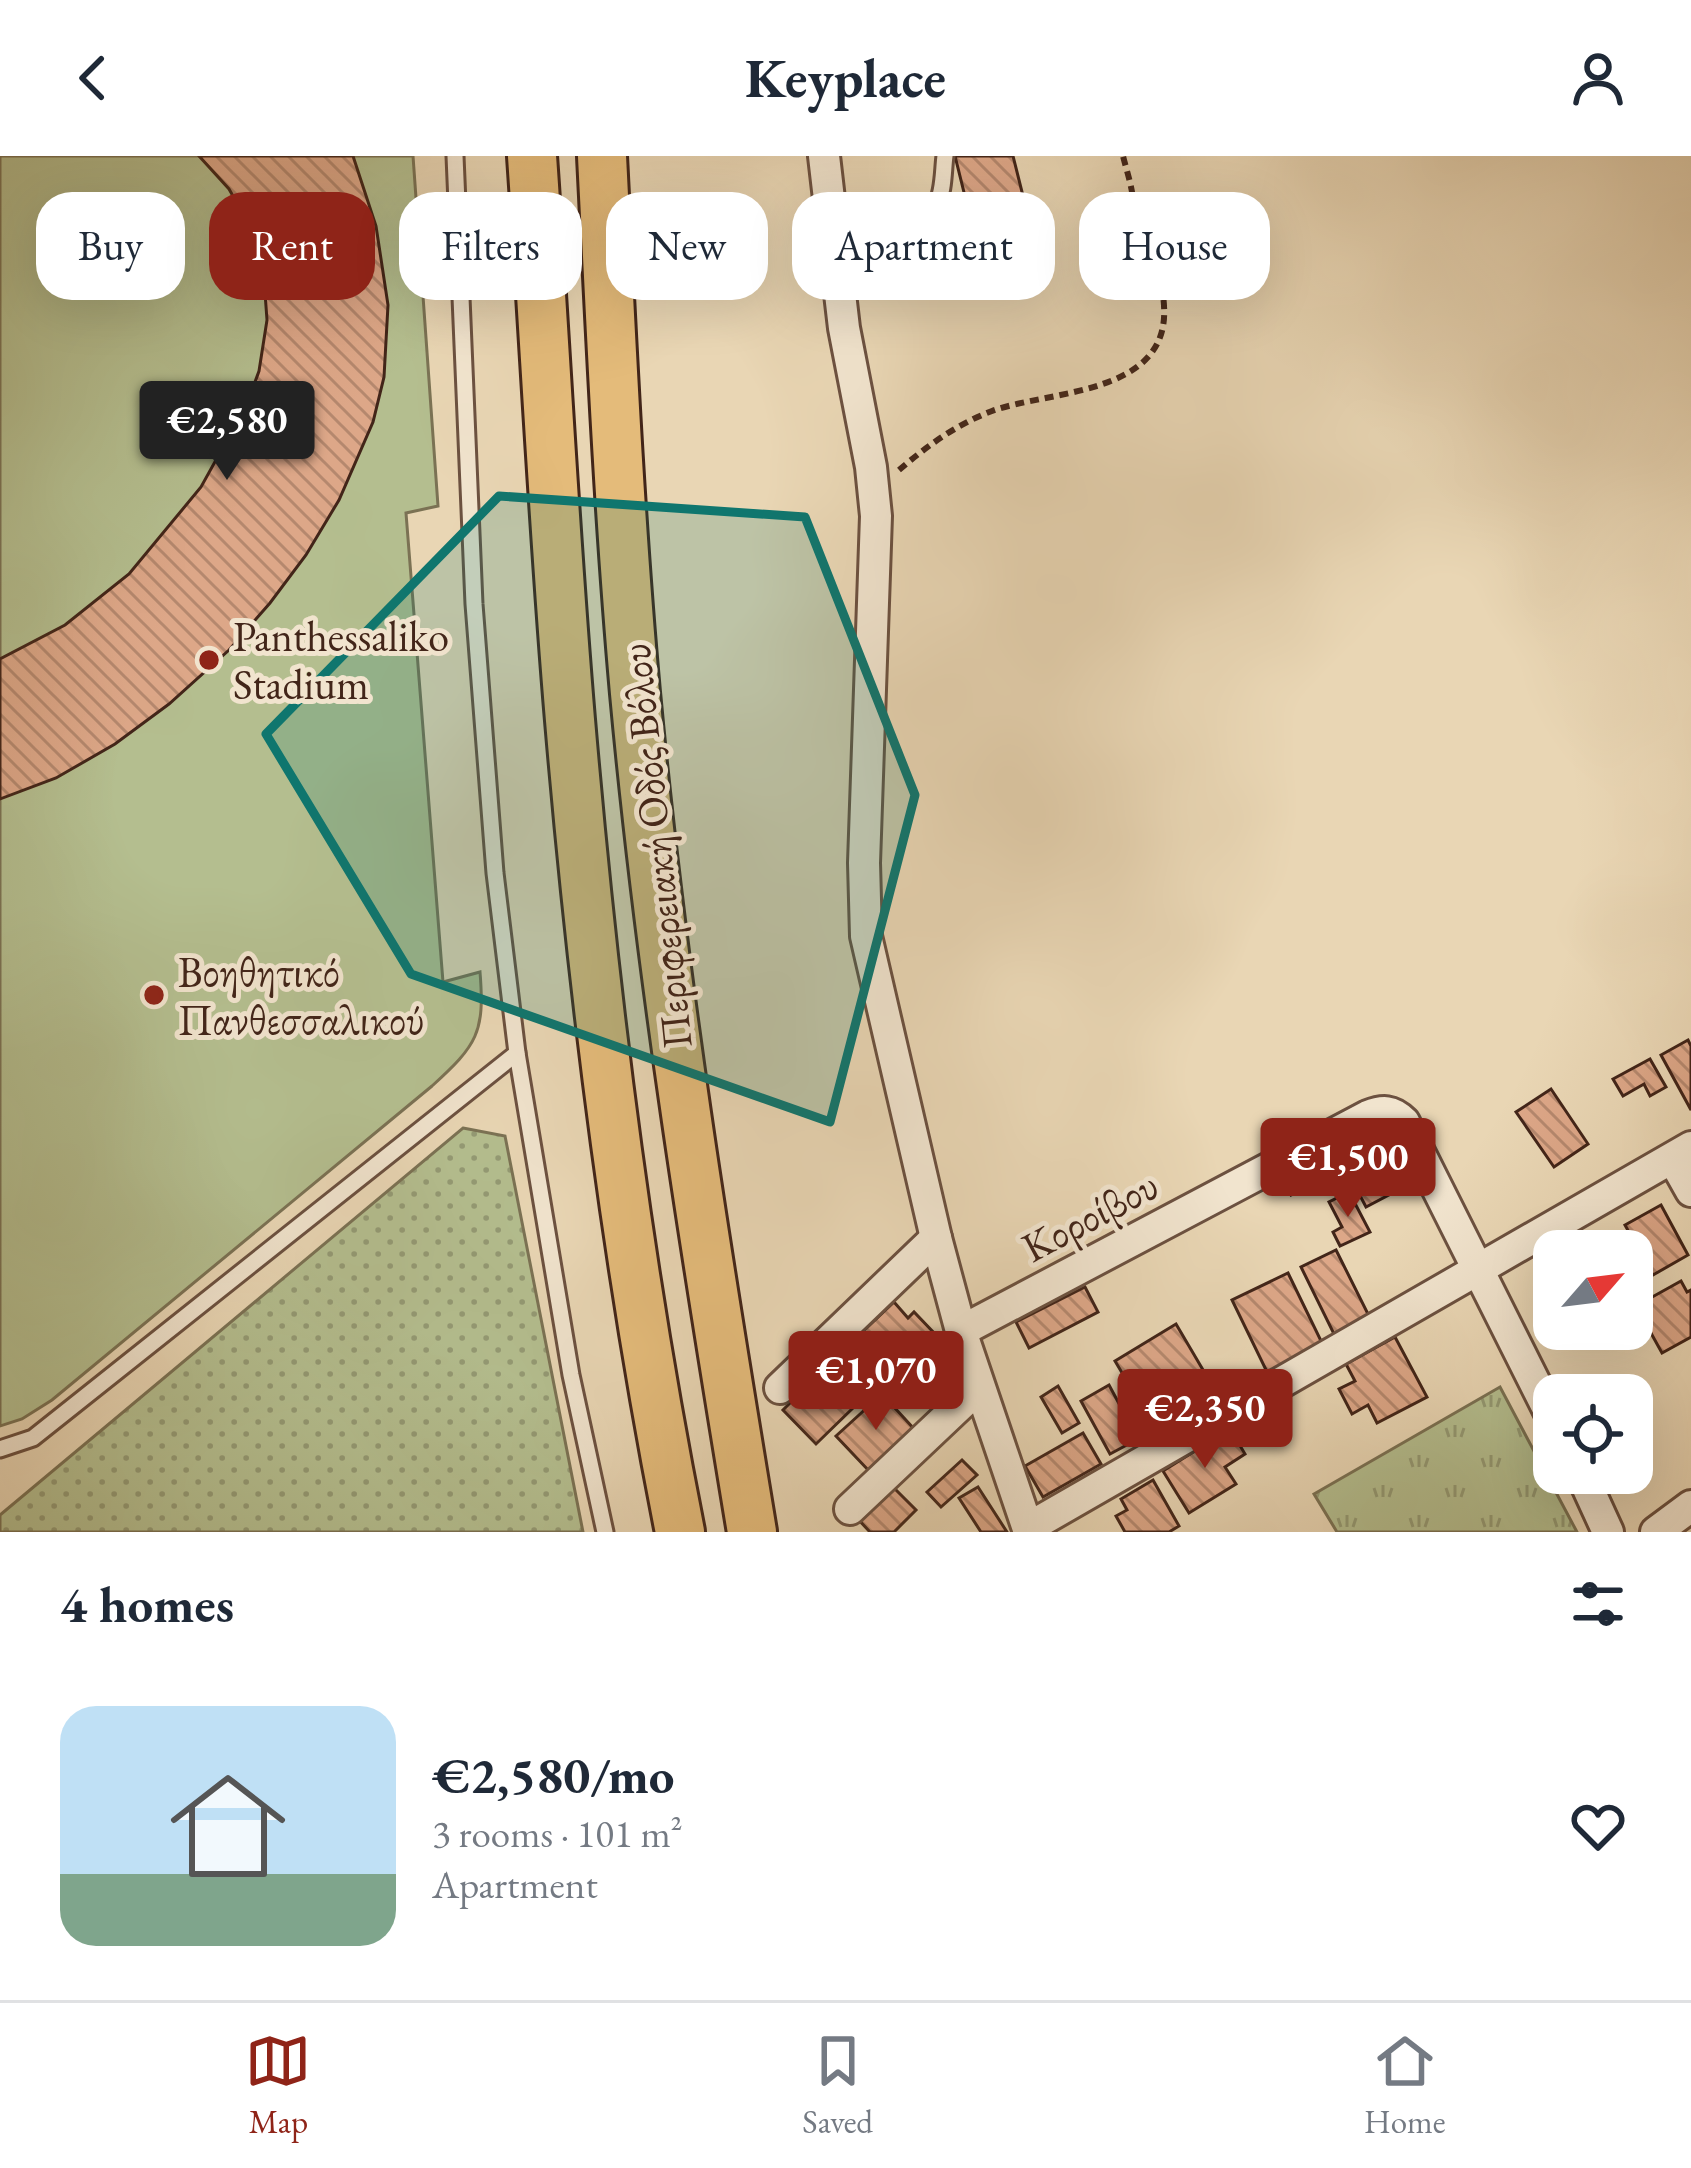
<!DOCTYPE html>
<html lang="en">
<head>
<meta charset="utf-8">
<style>
	:root { --surface:#fff; --page:#f6f6f7; --text:#1f2937; --muted:#747a83; --line:#e0e1e3; --accent:#8f2418 }
	body { margin:0; font-family:"EB Garamond",serif; background:var(--page); color:var(--text); height:100vh; display:flex; flex-direction:column; font-size:45px; white-space:nowrap }
	* { box-sizing:border-box; margin:0 }
	p { font-size:39px; color:var(--muted) }
	.icon { flex:none; width:66px; height:66px; fill:none; stroke:currentColor; stroke-width:2; stroke-linecap:round; stroke-linejoin:round }
	.map { position:relative; height:1376px; overflow:hidden }
	.side { display:flex; flex-direction:column; background:var(--surface); flex:1 }
	.side>* { flex:none }
	.hud { position:absolute; left:36px; top:36px; width:1620px; height:108px; display:flex; gap:24px }
	.needle { width:78px; rotate:62deg }
	.controls { position:absolute; left:1533px; top:1074px; display:grid; gap:24px }
	.controls a { display:grid; place-items:center; width:120px; height:120px; border-radius:24px; background:var(--surface); box-shadow:0 12px 48px #0002; font-size:60px }
	.price { position:absolute; translate:-50% -102px; padding:0 27px; border-radius:12px; background:var(--accent); color:#fff; font-size:39px; line-height:78px; filter:drop-shadow(0 3px 6px #0008) }
	.price::after { content:''; position:absolute; left:50%; top:72px; width:36px; height:27px; margin-left:-18px; background:inherit; clip-path:polygon(0 0,100% 0,50% 100%) }
	.price.selected { background:#222; color:#fff }
	ul { padding:0; list-style:none }
	li { display:flex; align-items:center; gap:36px; height:300px; padding:0 60px }
	li span { display:grid; place-items:center; flex:none; width:336px; height:240px; border-radius:36px; color:#555 }
	li>.icon { margin-inline-start:auto }
	span .icon { width:144px; height:144px; fill:#fffc; stroke-width:1 }
	li b { font-size:51px }
	h2 { display:flex; justify-content:space-between; align-items:center; height:144px; padding:0 60px; font-size:51px }
	.pill { padding:0 42px; border-radius:36px; background:var(--surface); box-shadow:0 12px 48px #0002; font-size:42px; line-height:108px }
	.pill.selected { background:var(--accent); color:#fff }
	header { display:flex; justify-content:space-between; align-items:center; height:156px; padding:0 60px; background:var(--surface); font-size:54px; font-weight:700 }
	.tabs { display:flex; justify-content:space-around; align-items:center; height:168px; border-top:3px solid var(--line); background:var(--surface); font-size:33px; color:var(--muted) }
	.tabs a { display:grid; justify-items:center; gap:6px }
	.tabs .selected { color:var(--accent) }
	.map>svg:first-child { display:block }
</style>
</head>
<body>
<header><svg class="icon" aria-label="back" viewBox="0 0 24 24"><path d="M15 5l-7 7 7 7"/></svg>Keyplace<svg class="icon" aria-label="person" viewBox="0 0 24 24"><circle cx="12" cy="8" r="4"/><path d="M4 21q1-7 8-7t8 7"/></svg></header>
<div class="map">
<svg width="1691" height="1376" viewBox="0 0 1691 1376">
	<defs>
		<pattern id="grass-dots" width="8" height="8" patternUnits="userSpaceOnUse" patternTransform="scale(3)"><rect width="8" height="8" fill="#b4be8f"/><path d="M2 2h.1M6 6h.1" fill="none" stroke="#949a74" stroke-width="1.8" stroke-linecap="round"/></pattern>
		<pattern id="park-tufts" width="24" height="20" patternUnits="userSpaceOnUse" patternTransform="scale(3)"><rect width="24" height="20" fill="#b4be8f"/><path d="M3 7l-1-3M5 7V3M7 7l1-3M15 17l-1-3M17 17v-4M19 17l1-3" fill="none" stroke="#949a74"/></pattern>
		<pattern id="building-back-hatch" width="6" height="6" patternUnits="userSpaceOnUse" patternTransform="scale(3)"><rect width="6" height="6" fill="#dda788"/><path d="M-1 5l2 2M0 0l6 6M5-1l2 2" fill="none" stroke="#b5886e"/></pattern>
	</defs>
	<rect width="100%" height="100%" fill="#e9d6b4"/>
	<filter id="stains"><feTurbulence type="fractalNoise" baseFrequency=".00167" numOctaves="4"/><feColorMatrix values="0 0 0 0 .2 0 0 0 0 .09 0 0 0 0 .02 0 0 0 .5 -.17"/></filter>
	<radialGradient id="worn" r=".72"><stop offset=".6" stop-color="#630" stop-opacity="0"/><stop offset="1" stop-color="#630" stop-opacity=".3"/></radialGradient>
	<polygon fill="url(#grass-dots)" stroke="#7b7254" stroke-width="3" points="463,972 505,980 583,1376 0,1376 0,1359"/>
	<polygon fill="url(#park-tufts)" stroke="#7b7254" stroke-width="3" points="1500,1231 1577,1376 1337,1376 1314,1338"/>
	<path fill="#b4be8f" stroke="#7b7254" stroke-width="3" d="M0,0H413L438,350L406,357L443,826L480,816C485,877 477,889 432,930L52,1244L22,1263L0,1270Z"/>
	<g fill="url(#building-back-hatch)" stroke="#422519" stroke-width="3">
		<polygon points="199,0 353,0 376,70 388,149 384,221 373,266 339,344 306,399 270,447 229,494 169,548 115,588 56,622 0,643 0,503 65,469 129,418 201,331 247,248 259,215 267,164 263,110 247,65 229,33"/>
		<polygon points="955,0 1013,0 1033,80 978,93"/>
		<polygon points="1688,884 1691,890 1691,954 1661,899"/>
		<polygon points="1650,903 1666,931 1650,940 1644,928 1623,940 1613,923"/>
		<polygon points="1551,933 1588,988 1554,1011 1516,956"/>
		<polygon points="1371,978 1400,1033 1366,1051 1337,996"/>
		<polygon points="1324,1003 1338,1030 1324,1037 1319,1026 1291,1039 1283,1023"/>
		<polygon points="1349,1036 1370,1076 1340,1090 1333,1076 1342,1071 1329,1046"/>
		<polygon points="1661,1049 1688,1099 1653,1119 1625,1069"/>
		<polygon points="1336,1094 1369,1160 1334,1178 1301,1111"/>
		<polygon points="1288,1117 1324,1191 1268,1218 1232,1144"/>
		<polygon points="1681,1125 1687,1136 1691,1134 1691,1181 1662,1197 1636,1150"/>
		<polygon points="1085,1131 1098,1156 1029,1192 1016,1166"/>
		<polygon points="894,1146 908,1162 914,1156 936,1179 872,1239 836,1201"/>
		<polygon points="1176,1168 1216,1236 1155,1272 1115,1205"/>
		<polygon points="1395,1181 1427,1241 1377,1267 1368,1249 1352,1258 1339,1233 1355,1225 1346,1208"/>
		<polygon points="821,1216 855,1250 816,1288 783,1254"/>
		<polygon points="1109,1229 1138,1283 1110,1298 1081,1245"/>
		<polygon points="1058,1230 1079,1267 1062,1277 1041,1241"/>
		<polygon points="882,1238 915,1274 870,1316 836,1280"/>
		<polygon points="1230,1273 1245,1298 1225,1311 1236,1328 1189,1357 1163,1315"/>
		<polygon points="1083,1277 1101,1308 1043,1341 1025,1310"/>
		<polygon points="962,1304 977,1319 941,1351 927,1336"/>
		<polygon points="1153,1324 1179,1370 1169,1376 1125,1376 1116,1360 1127,1354 1121,1343"/>
		<polygon points="890,1328 916,1354 894,1376 870,1376 856,1361"/>
		<polygon points="978,1331 1007,1376 981,1376 959,1342"/>
	</g>
	<g fill="none" stroke-linecap="round" stroke-linejoin="round">
		<defs>
			<g id="service">
				<polyline points="455,0 474,448 495,717 517,897 571,1219 605,1376"/>
				<path d="M833,80C860,76 921,74 936,49C944,37 943,14 945,0"/>
				<polyline points="0,1293 33,1282 517,897"/>
			</g>
			<g id="minor">
				<polyline points="824,0 844,172 871,311 876,360 864,707 866,780 936,1082 961,1175 1029,1376"/>
				<polyline points="1673,1003 1691,1035"/>
				<path d="M961,1175L1368,960C1383,954 1392,954 1404,966L1554,1265"/>
				<polyline points="780,1232 936,1082"/>
				<polyline points="1581,1317 1608,1376"/>
				<polyline points="850,1353 979,1231"/>
				<polyline points="1028,1372 1691,991"/>
				<polyline points="1656,1376 1691,1350"/>
			</g>
			<g id="primary">
				<path d="M532,0C545,188 554,376 570,564C593,835 627,1109 680,1376"/>
				<path d="M602,0C611,179 619,358 635,537C661,818 706,1098 752,1376"/>
			</g>
		</defs>
		<use href="#service" stroke="#6c5140" stroke-width="21"/>
		<use href="#minor" stroke="#6c5140" stroke-width="36"/>
		<use href="#primary" stroke="#422519" stroke-width="54"/>
		<path stroke="#422519" stroke-width="6" stroke-dasharray="9 6" stroke-linecap="butt" d="M899,314C927,290 957,268 992,255C1049,234 1170,240 1164,150C1163,119 1140,94 1134,64C1132,55 1133,45 1132,36C1130,24 1126,12 1123,0"/>
		<use href="#service" stroke="#f1e4ce" stroke-width="15"/>
		<use href="#minor" stroke="#f1e4ce" stroke-width="30"/>
		<use href="#primary" stroke="#e4bb7a" stroke-width="48"/>
	</g>
	<path fill="#0f766e" fill-opacity="0.2" stroke="#0f766e" stroke-width="9" stroke-linejoin="round" d="M499,340L805,361L915,639L830,966L411,818L266,578Z"/>
	<g fill="#8f2418" stroke="#f1e4ce" stroke-width="4.5">
		<circle cx="209" cy="504" r="12"/>
		<circle cx="154" cy="839" r="12"/>
	</g>
	<g text-anchor="middle" dominant-baseline="central" stroke-width="10" stroke-linejoin="round" paint-order="stroke">
		<g font-size="42" fill="#422519" stroke="#f1e4ce" text-anchor="start">
			<text x="233" y="480">Panthessaliko<tspan x="233" dy="48">Stadium</tspan></text>
			<text x="178" y="815">Βοηθητικό<tspan x="178" dy="48">Πανθεσσαλικού</tspan></text>
		</g>
		<g font-size="42" fill="#422519" stroke="#f1e4ce">
			<text transform="translate(656 690) rotate(-96)">Περιφερειακή Οδός Βόλου</text>
			<text transform="translate(1090 1060) rotate(-28)">Κοροίβου</text>
		</g>
	</g>
	<rect width="100%" height="100%" filter="url(#stains)"/>
	<rect width="100%" height="100%" fill="url(#worn)"/>
</svg>
<div class="controls">
<a><svg class="needle" viewBox="-14 -14 28 28"><path d="M0-13l5 13h-10z" fill="#e53935"/><path d="M0 13l5-13h-10z" fill="#747a83"/></svg></a>
<a><svg class="icon" aria-label="locate" viewBox="0 0 24 24"><circle cx="12" cy="12" r="6"/><path d="M12 2v4M12 18v4M2 12h4M18 12h4"/></svg></a>
</div>
<b class="price selected" style="left:227px;top:327px">€2,580</b>
<b class="price" style="left:1348px;top:1064px">€1,500</b>
<b class="price" style="left:876px;top:1277px">€1,070</b>
<b class="price" style="left:1205px;top:1315px">€2,350</b>
<div class="hud">
<a class="pill">Buy</a>
<a class="pill selected">Rent</a>
<a class="pill">Filters</a>
<a class="pill">New</a>
<a class="pill">Apartment</a>
<a class="pill">House</a>
</div>
</div>
<section class="side">
<h2>4 homes<svg class="icon" aria-label="filters" viewBox="0 0 24 24"><path d="M4 7h16M4 17h16"/><circle cx="9" cy="7" r="2"/><circle cx="15" cy="17" r="2"/></svg></h2>
<ul>
<li><span style="background:linear-gradient(#bfe0f5 70%,#7fa58c 0)"><svg class="icon" aria-label="home" viewBox="0 0 24 24"><path d="M3 11l9-7 9 7M6 9v11h12V9"/></svg></span><div><b>€2,580/mo</b><p>3 rooms · 101 m²</p><p>Apartment</p></div><svg class="icon" aria-label="heart" viewBox="0 0 24 24"><path d="M12 20l-8-8c-3-5 5-10 8-4 3-6 11-1 8 4z"/></svg></li>
</ul>
</section>
<nav class="tabs">
<a class="selected"><svg class="icon" aria-label="map" viewBox="0 0 24 24"><path d="M3 6l6-2 6 2 6-2v14l-6 2-6-2-6 2zM9 4v14M15 6v14"/></svg>Map</a>
<a><svg class="icon" aria-label="saved" viewBox="0 0 24 24"><path d="M7 4h10v16l-5-4-5 4z"/></svg>Saved</a>
<a><svg class="icon" aria-label="home" viewBox="0 0 24 24"><path d="M3 11l9-7 9 7M6 9v11h12V9"/></svg>Home</a>
</nav>
</body>
</html>
